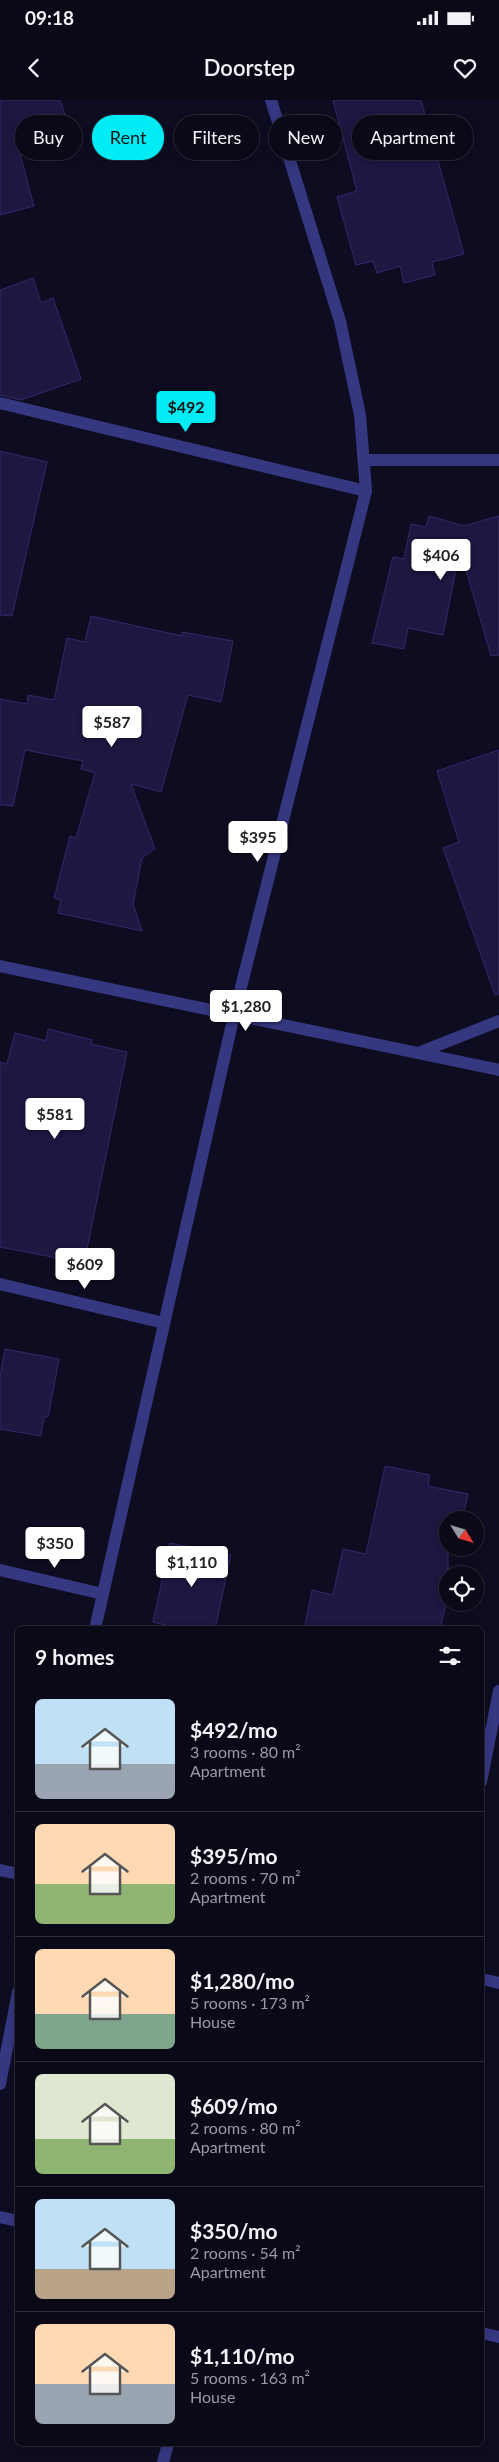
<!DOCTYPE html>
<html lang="en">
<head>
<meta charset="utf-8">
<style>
	:root { --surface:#0a0918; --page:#181725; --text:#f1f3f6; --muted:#999aa2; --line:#2a2a37; --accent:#00ecf5 }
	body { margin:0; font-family:Lato,sans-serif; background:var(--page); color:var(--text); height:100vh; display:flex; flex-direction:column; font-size:19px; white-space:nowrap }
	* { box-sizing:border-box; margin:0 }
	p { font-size:16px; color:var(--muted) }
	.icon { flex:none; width:28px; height:28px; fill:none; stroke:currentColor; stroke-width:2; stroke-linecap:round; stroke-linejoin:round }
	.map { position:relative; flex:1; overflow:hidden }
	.sheet { position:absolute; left:15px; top:1526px; width:469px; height:820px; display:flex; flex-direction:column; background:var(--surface); border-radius:8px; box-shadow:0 2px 8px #0003,0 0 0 1px var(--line) }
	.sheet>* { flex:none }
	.banner { position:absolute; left:15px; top:15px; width:470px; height:45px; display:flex; gap:10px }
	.needle { width:32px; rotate:127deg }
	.buttons { position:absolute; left:439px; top:1411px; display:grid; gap:10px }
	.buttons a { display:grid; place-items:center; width:45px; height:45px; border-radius:50%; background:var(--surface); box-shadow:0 2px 8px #0003,0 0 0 1px var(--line); font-size:25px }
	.price { position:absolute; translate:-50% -42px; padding:0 11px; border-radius:5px; background:#fff; color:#222; font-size:16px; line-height:32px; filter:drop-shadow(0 1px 2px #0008) }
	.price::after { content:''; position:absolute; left:50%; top:30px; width:15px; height:11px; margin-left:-8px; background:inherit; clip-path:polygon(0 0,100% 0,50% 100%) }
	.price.selected { background:var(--accent); color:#111 }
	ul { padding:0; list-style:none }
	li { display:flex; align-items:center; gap:15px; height:125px; padding:0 20px }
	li+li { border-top:1px solid var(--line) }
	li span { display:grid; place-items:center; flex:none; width:140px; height:100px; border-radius:8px; color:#555 }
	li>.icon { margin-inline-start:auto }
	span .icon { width:60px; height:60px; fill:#fffc; stroke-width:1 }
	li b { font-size:21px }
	h2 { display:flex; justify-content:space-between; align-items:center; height:60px; padding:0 20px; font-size:21px }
	.tag { padding:0 18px; border-radius:22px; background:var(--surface); box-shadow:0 2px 8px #0003,0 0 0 1px var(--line); font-size:18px; line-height:45px }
	.tag.selected { background:var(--accent); color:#111 }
	.status { display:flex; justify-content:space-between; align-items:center; height:35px; padding:0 25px; background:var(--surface); direction:ltr }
	.status svg { height:14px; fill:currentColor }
	header { display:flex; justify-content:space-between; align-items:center; height:65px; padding:0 20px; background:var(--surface); font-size:22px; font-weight:600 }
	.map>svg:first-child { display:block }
</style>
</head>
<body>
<div class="status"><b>09:18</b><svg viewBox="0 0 49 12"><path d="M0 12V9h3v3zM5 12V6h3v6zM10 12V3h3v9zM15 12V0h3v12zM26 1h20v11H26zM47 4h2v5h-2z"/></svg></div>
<header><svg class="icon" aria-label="back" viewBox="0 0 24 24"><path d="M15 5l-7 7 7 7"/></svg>Doorstep<svg class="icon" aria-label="heart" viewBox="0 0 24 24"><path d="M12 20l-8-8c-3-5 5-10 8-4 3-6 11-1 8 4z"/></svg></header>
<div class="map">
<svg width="499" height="2362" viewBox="0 0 499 2362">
	<rect width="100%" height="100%" fill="#0e0c20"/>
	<g fill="#1d1741" stroke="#32286e">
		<polygon points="0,0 60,0 68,23 16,39 34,106 0,115"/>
		<polygon points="333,0 421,0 464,154 432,162 435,175 404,183 400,166 377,173 373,161 356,165 337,97 357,91"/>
		<polygon points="33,178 41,203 53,198 81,279 21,300 0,295 0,190"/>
		<polygon points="0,351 47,362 12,516 0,515"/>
		<polygon points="429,416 464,426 499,416 499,555 491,556 460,449 443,535 408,528 404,549 372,543 393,457 404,459 411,424 426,427"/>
		<polygon points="91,516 182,536 182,532 233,541 221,602 188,595 161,692 131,684 155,749 142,758 133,804 142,831 58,813 61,800 54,798 70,736 76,738 95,673 81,669 83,661 25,650 13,706 0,705 0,599 27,604 28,595 54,600 67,538 85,542"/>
		<polygon points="499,650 499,894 495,895 443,748 459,742 437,671"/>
		<polygon points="48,929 92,940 91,944 127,952 86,1154 75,1152 73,1161 0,1147 0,962 7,964 15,933 46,941"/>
		<polygon points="5,1249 59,1259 48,1317 44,1317 41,1336 0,1329 0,1276"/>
		<polygon points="385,1366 430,1375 428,1386 468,1394 462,1420 448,1420 448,1471 453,1472 452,1475 448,1475 448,1496 440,1529 304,1529 312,1490 333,1495 343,1449 366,1454"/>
		<polygon points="170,1443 231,1455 215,1529 184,1529 153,1522"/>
	</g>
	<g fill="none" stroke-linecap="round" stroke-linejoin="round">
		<g stroke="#353781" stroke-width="12">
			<polyline points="0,303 366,391"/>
			<polyline points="364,360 499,360"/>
			<polyline points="0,866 499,970"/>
			<polyline points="418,953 499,921"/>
			<polyline points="0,1184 164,1223"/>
			<polyline points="0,1470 103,1494"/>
			<polyline points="95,1529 234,915 366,391 360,315 340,221 271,0"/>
			<polyline points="481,1682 499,1591"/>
			<polyline points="0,1770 18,1774"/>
			<polyline points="481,1879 499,1883"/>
			<polyline points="0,1984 18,1892"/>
			<polyline points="0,2117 18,2121"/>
			<polyline points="481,2233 499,2237"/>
			<polyline points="163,2362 168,2344"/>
		</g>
	</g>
</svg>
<div class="buttons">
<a><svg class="needle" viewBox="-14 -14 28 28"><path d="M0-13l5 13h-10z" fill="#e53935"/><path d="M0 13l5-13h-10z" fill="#999aa2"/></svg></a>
<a><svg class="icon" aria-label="locate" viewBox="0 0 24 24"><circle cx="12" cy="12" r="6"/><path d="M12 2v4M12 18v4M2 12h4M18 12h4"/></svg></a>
</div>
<b class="price selected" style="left:186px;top:333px">$492</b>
<b class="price" style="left:441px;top:481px">$406</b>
<b class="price" style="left:112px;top:648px">$587</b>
<b class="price" style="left:258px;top:763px">$395</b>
<b class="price" style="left:246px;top:932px">$1,280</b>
<b class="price" style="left:55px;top:1040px">$581</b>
<b class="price" style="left:85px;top:1190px">$609</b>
<b class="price" style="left:55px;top:1469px">$350</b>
<b class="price" style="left:192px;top:1488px">$1,110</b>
<div class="banner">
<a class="tag">Buy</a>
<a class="tag selected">Rent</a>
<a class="tag">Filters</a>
<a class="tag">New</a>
<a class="tag">Apartment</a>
</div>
<section class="sheet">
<h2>9 homes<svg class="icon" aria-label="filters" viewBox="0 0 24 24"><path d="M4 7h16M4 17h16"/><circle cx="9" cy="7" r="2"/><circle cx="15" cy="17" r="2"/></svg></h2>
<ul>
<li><span style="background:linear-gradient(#bfe0f5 65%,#9aa5b1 0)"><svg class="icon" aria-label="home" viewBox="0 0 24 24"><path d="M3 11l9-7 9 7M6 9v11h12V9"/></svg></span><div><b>$492/mo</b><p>3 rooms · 80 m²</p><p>Apartment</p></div></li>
<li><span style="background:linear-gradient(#ffd9b3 60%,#8fb573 0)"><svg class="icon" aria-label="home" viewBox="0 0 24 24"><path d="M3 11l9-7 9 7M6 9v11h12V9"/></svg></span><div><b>$395/mo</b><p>2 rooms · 70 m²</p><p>Apartment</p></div></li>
<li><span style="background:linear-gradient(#ffd9b3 65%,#7fa58c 0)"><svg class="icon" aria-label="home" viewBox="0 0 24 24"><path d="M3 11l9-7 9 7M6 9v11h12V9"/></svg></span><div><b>$1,280/mo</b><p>5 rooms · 173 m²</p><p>House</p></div></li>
<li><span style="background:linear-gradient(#dfe7d0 65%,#8fb573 0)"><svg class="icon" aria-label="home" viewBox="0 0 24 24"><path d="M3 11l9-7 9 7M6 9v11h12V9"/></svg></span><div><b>$609/mo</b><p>2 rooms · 80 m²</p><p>Apartment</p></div></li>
<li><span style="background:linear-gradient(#bfe0f5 70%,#b9a48a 0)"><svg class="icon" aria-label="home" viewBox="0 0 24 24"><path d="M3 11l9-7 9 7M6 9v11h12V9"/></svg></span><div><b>$350/mo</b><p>2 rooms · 54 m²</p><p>Apartment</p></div></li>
<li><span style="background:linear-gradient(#ffd9b3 60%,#9aa5b1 0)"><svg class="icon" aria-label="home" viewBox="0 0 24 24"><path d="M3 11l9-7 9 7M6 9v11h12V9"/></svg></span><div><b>$1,110/mo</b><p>5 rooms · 163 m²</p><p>House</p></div></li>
</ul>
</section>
</div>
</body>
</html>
